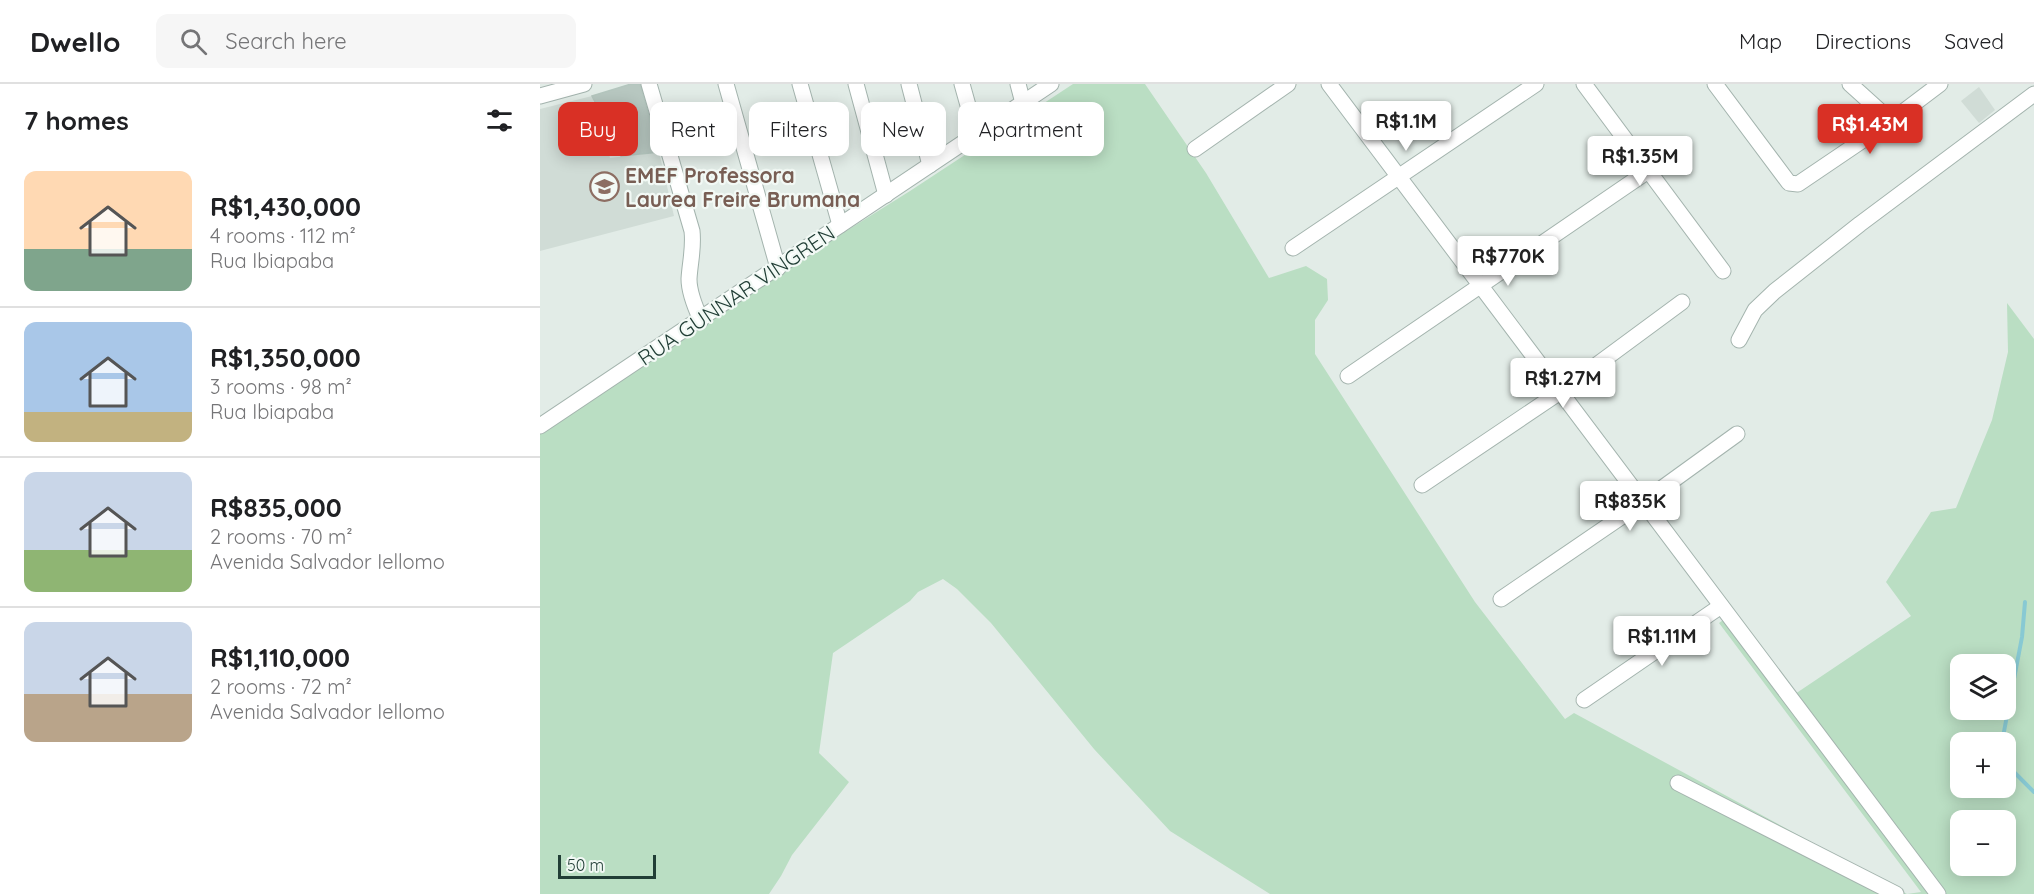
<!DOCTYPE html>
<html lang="en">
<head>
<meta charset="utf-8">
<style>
	:root { --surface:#fff; --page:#f6f6f6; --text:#202124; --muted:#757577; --line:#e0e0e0; --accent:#d93025 }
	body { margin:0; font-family:Quicksand,sans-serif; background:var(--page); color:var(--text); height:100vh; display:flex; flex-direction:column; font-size:22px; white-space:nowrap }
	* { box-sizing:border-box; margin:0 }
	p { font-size:20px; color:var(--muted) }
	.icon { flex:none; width:33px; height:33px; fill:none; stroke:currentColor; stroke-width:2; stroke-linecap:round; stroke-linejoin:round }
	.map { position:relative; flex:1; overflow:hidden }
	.sheet { display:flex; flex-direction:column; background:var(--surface); width:540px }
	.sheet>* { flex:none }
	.top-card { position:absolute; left:18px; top:18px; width:570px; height:54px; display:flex; gap:12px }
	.buttons { position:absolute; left:1410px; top:570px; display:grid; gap:12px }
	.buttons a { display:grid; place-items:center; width:66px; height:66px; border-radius:12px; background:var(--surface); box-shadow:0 3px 15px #0003; font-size:30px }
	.scale { position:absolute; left:18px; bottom:15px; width:98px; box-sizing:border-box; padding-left:6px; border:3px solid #213e36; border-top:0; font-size:16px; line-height:21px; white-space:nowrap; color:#213e36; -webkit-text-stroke:4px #f2f9f5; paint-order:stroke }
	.price { position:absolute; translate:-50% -51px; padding:0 14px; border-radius:6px; background:#fff; color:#222; font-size:20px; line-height:39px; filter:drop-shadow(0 2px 3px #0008) }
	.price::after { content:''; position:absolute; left:50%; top:36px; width:18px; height:14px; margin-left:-9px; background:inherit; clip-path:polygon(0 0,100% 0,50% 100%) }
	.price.current { background:var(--accent); color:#fff }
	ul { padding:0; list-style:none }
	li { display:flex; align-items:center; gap:18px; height:150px; padding:0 24px }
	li+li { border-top:2px solid var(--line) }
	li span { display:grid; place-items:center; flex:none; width:168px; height:120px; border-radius:12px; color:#555 }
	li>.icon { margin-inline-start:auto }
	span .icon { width:72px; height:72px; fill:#fffc; stroke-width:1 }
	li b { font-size:26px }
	h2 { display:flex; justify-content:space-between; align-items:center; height:72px; padding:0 24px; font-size:26px }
	.tag { padding:0 21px; border-radius:12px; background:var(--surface); box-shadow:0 3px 15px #0003; font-size:21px; line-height:54px }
	.tag.current { background:var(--accent); color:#fff }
	header { display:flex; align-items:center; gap:36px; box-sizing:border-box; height:84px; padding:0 30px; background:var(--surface); border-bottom:2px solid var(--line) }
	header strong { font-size:28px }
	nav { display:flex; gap:33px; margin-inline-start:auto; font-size:21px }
	.search { width:420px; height:54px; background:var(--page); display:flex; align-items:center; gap:15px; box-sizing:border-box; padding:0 21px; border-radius:12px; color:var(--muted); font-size:22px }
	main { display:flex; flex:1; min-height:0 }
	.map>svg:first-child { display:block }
</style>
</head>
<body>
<header>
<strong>Dwello</strong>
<div class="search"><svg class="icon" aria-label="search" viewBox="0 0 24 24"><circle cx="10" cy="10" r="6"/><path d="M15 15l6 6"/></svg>Search here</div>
<nav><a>Map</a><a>Directions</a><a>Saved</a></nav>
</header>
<main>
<section class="sheet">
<h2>7 homes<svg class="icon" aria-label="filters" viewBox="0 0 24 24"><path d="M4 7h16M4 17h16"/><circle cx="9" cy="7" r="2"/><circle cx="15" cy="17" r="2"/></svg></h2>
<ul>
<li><span style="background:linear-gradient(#ffd9b3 65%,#7fa58c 0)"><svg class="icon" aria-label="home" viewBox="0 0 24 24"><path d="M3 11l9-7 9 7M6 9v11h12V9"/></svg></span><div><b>R$1,430,000</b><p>4 rooms · 112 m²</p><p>Rua Ibiapaba</p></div></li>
<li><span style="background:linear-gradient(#a9c7e8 75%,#c2b280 0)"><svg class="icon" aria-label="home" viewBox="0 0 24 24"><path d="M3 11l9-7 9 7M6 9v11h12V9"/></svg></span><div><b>R$1,350,000</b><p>3 rooms · 98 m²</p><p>Rua Ibiapaba</p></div></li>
<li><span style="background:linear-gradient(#c9d6e8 65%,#8fb573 0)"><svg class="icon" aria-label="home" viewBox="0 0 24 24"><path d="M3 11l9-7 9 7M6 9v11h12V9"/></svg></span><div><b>R$835,000</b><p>2 rooms · 70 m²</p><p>Avenida Salvador Iellomo</p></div></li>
<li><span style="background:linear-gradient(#c9d6e8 60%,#b9a48a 0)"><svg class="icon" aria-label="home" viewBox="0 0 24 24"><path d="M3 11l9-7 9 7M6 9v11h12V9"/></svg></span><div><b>R$1,110,000</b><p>2 rooms · 72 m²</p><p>Avenida Salvador Iellomo</p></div></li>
</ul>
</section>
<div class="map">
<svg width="1494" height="810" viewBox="0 0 1494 810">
	<rect width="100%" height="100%" fill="#e2ece7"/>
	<g fill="#d0dcd6">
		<polygon points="1439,3 1455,26 1439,39 1421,17"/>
		<polygon points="52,12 70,74 119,68 134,132 0,167 0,25"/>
	</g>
	<path fill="#badec3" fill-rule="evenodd" d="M533,0H605L666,89L729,194L766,182L787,195L788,216L775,236V270L935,518L1025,635L1034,629L1367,810L1381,808L1179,539L1193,529L1255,610L1371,532L1346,498L1391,428L1416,424L1452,336L1468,268L1467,219L1494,255V810H730L630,747L554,665L451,539L417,505L403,495L378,508L370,517L293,569L279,669L309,698L252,771L241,792L229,810H0V349L172,231L370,107ZM1420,580H1466V626H1420ZM1420,658H1466V704H1420ZM1420,736H1466V782H1420Z"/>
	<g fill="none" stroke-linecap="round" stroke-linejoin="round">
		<g stroke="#88c9d3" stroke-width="4">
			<polyline points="1462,658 1482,553 1485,518"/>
			<polyline points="1466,676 1472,686 1494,708"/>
		</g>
	</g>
	<polygon fill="#b7c7c0" stroke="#b4c6be" stroke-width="1.5" points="91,0 100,0 119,68 81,72 52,12"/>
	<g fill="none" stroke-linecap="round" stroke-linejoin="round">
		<defs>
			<g id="minor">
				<path d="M109,0L152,147C154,164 150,178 149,195C149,208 155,223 161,236"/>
				<polyline points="186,0 238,184"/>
				<polyline points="260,0 300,141"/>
				<polyline points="316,0 346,111"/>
				<polyline points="369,0 390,81"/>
				<polyline points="422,0 436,50"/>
				<polyline points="478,0 483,19"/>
				<polyline points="789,0 1398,810"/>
				<polyline points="1044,0 1183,187"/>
				<polyline points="1175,0 1249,99 1258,100 1351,37 1310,0"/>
				<polyline points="0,12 44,0"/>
				<polyline points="1351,37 1400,0"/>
				<polyline points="655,65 748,0"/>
				<polyline points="753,164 996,0"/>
				<polyline points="1199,256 1215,226 1235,207 1320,140 1494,10"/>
				<polyline points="808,292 1108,87"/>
				<polyline points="0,342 511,0"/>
				<polyline points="882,401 1020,308 1142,218"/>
				<polyline points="961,515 1103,418 1197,350"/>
				<polyline points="1044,616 1181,522"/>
				<polyline points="1138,699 1356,810"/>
			</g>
		</defs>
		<use href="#minor" stroke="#a4b4ae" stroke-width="17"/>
		<use href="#minor" stroke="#fff" stroke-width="15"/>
	</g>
	<defs>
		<symbol id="school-ring" viewBox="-11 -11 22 22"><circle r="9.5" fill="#f2f9f5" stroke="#8d6e63" stroke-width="1.5"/><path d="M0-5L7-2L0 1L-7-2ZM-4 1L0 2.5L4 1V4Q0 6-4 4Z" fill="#8d6e63"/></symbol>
	</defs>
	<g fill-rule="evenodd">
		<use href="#school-ring" x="48" y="86" width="33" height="33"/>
	</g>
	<g text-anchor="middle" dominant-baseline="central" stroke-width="4.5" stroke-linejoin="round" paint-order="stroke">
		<g font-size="21" font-weight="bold" fill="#785e54" stroke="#f2f9f5" text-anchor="start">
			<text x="85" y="91">EMEF Professora<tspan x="85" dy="24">Laurea Freire Brumana</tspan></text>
		</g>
		<g font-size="21" fill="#213e36" stroke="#f2f9f5">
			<text transform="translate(196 211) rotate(-34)">RUA GUNNAR VINGREN</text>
		</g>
	</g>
</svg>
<div class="buttons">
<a><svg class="icon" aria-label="layers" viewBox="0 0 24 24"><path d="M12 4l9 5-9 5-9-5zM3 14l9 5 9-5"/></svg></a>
<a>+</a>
<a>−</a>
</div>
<div class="scale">50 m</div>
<b class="price" style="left:866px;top:68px">R$1.1M</b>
<b class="price current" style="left:1330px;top:71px">R$1.43M</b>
<b class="price" style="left:1100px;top:103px">R$1.35M</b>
<b class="price" style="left:968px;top:203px">R$770K</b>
<b class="price" style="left:1023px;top:325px">R$1.27M</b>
<b class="price" style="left:1090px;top:448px">R$835K</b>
<b class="price" style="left:1122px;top:583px">R$1.11M</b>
<div class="top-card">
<a class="tag current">Buy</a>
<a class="tag">Rent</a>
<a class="tag">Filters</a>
<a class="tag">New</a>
<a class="tag">Apartment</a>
</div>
</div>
</main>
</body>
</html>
